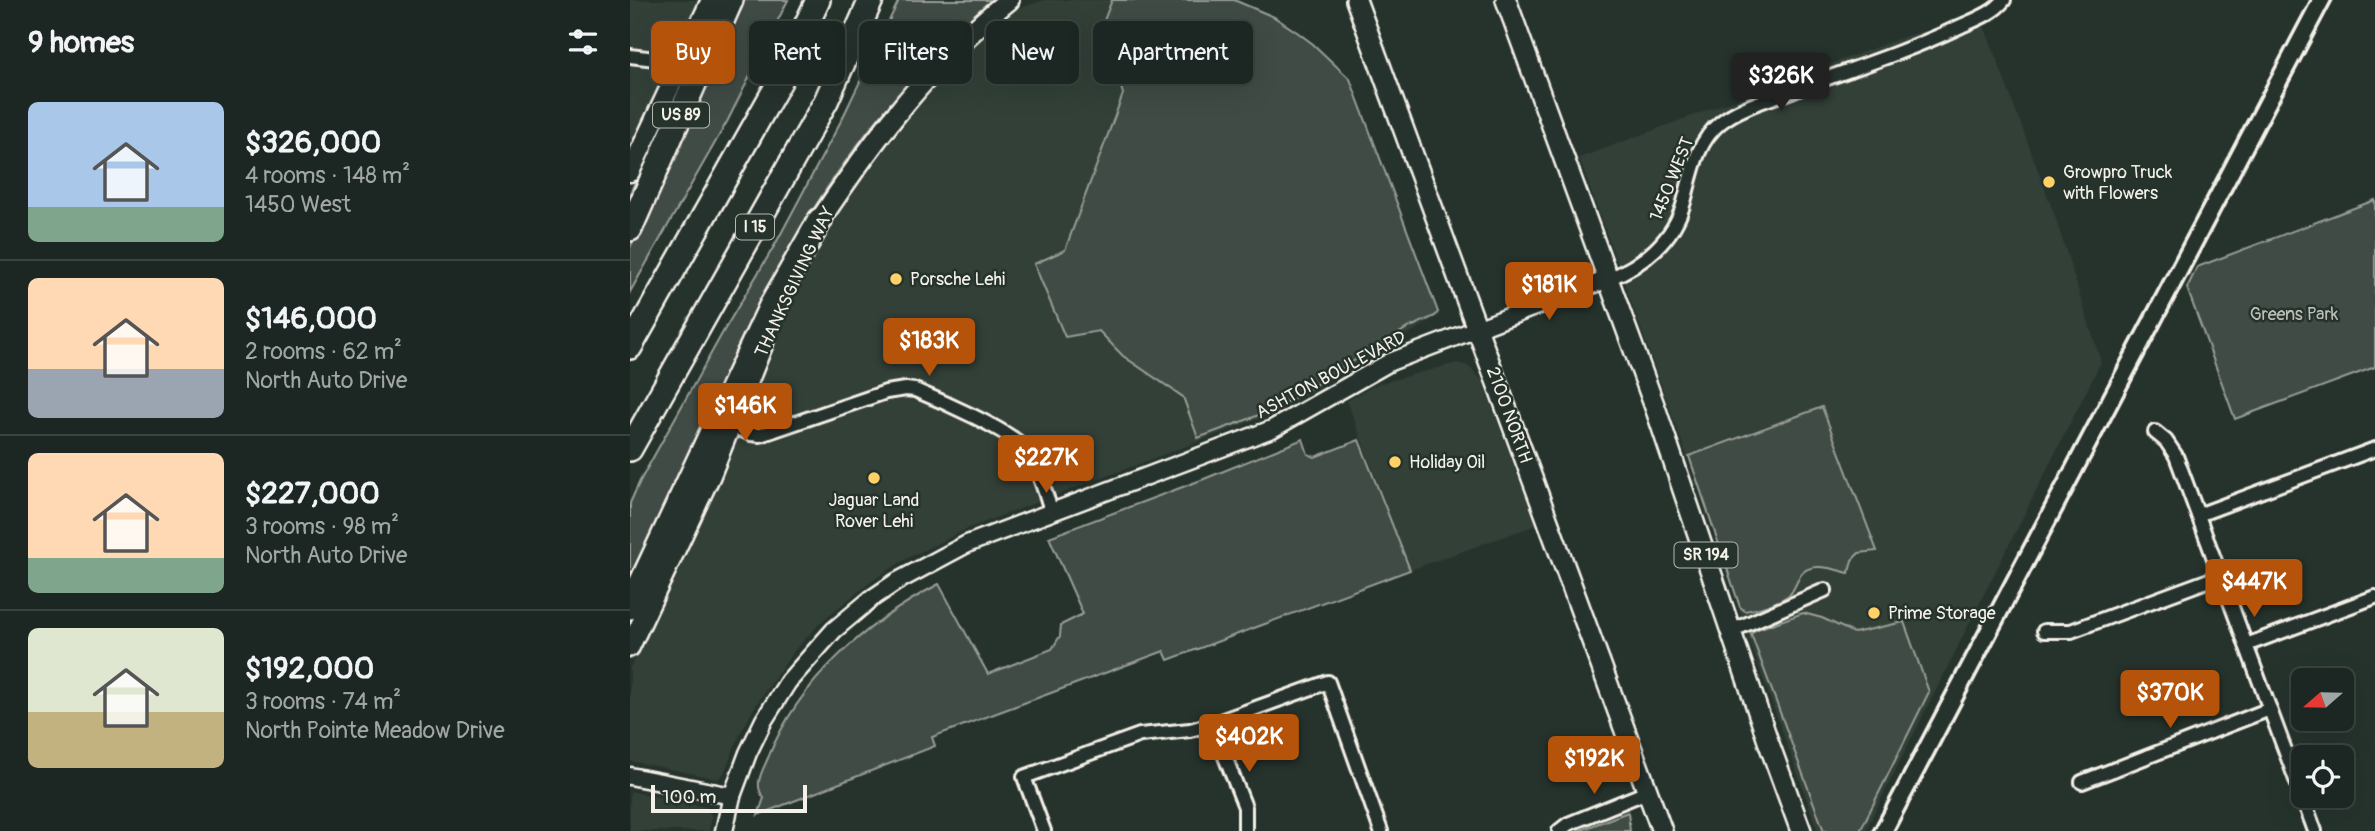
<!DOCTYPE html>
<html lang="en">
<head>
<meta charset="utf-8">
<style>
	:root { --surface:#1c2622; --page:#29322f; --text:#f1f3f6; --muted:#a0a5a5; --line:#3a4340; --accent:#b45309 }
	body { margin:0; font-family:Pangolin,sans-serif; background:var(--page); color:var(--text); height:100vh; display:flex; flex-direction:column; font-size:26px; white-space:nowrap }
	* { box-sizing:border-box; margin:0 }
	p { font-size:23px; color:var(--muted) }
	.icon { flex:none; width:38px; height:38px; fill:none; stroke:currentColor; stroke-width:2; stroke-linecap:round; stroke-linejoin:round }
	.map { position:relative; flex:1; overflow:hidden }
	.details { display:flex; flex-direction:column; background:var(--surface); width:630px }
	.details>* { flex:none }
	.guide { position:absolute; left:21px; top:21px; width:665px; height:63px; display:flex; gap:14px }
	.needle { width:46px; rotate:250deg }
	.buttons { position:absolute; left:1661px; top:668px; display:grid; gap:14px }
	.buttons a { display:grid; place-items:center; width:63px; height:63px; border-radius:10px; background:var(--surface); box-shadow:0 7px 28px #0002,0 0 0 2px var(--line); font-size:35px }
	.scale { position:absolute; left:21px; bottom:18px; width:156px; box-sizing:border-box; padding-left:7px; border:4px solid #f4f1e8; border-top:0; font-size:19px; line-height:24px; white-space:nowrap; color:#f4f1e8; -webkit-text-stroke:5px #26332d; paint-order:stroke }
	.price { position:absolute; translate:-50% -60px; padding:0 16px; border-radius:7px; background:var(--accent); color:#fff; font-size:23px; line-height:46px; filter:drop-shadow(0 2px 4px #0008) }
	.price::after { content:''; position:absolute; left:50%; top:42px; width:21px; height:16px; margin-left:-10px; background:inherit; clip-path:polygon(0 0,100% 0,50% 100%) }
	.price.on { background:#222; color:#fff }
	ul { padding:0; list-style:none }
	li { display:flex; align-items:center; gap:21px; height:175px; padding:0 28px }
	li+li { border-top:2px solid var(--line) }
	li span { display:grid; place-items:center; flex:none; width:196px; height:140px; border-radius:10px; color:#555 }
	li>.icon { margin-inline-start:auto }
	span .icon { width:84px; height:84px; fill:#fffc; stroke-width:1 }
	li b { font-size:30px }
	h2 { display:flex; justify-content:space-between; align-items:center; height:84px; padding:0 28px; font-size:30px }
	.tag { padding:0 24px; border-radius:10px; background:var(--surface); box-shadow:0 7px 28px #0002,0 0 0 2px var(--line); font-size:24px; line-height:63px }
	.tag.on { background:var(--accent); color:#fff }
	main { display:flex; flex:1; min-height:0 }
	.map>svg:first-child { display:block }
</style>
</head>
<body>
<main>
<section class="details">
<h2>9 homes<svg class="icon" aria-label="filters" viewBox="0 0 24 24"><path d="M4 7h16M4 17h16"/><circle cx="9" cy="7" r="2"/><circle cx="15" cy="17" r="2"/></svg></h2>
<ul>
<li><span style="background:linear-gradient(#a9c7e8 75%,#7fa58c 0)"><svg class="icon" aria-label="home" viewBox="0 0 24 24"><path d="M3 11l9-7 9 7M6 9v11h12V9"/></svg></span><div><b>$326,000</b><p>4 rooms · 148 m²</p><p>1450 West</p></div></li>
<li><span style="background:linear-gradient(#ffd9b3 65%,#9aa5b1 0)"><svg class="icon" aria-label="home" viewBox="0 0 24 24"><path d="M3 11l9-7 9 7M6 9v11h12V9"/></svg></span><div><b>$146,000</b><p>2 rooms · 62 m²</p><p>North Auto Drive</p></div></li>
<li><span style="background:linear-gradient(#ffd9b3 75%,#7fa58c 0)"><svg class="icon" aria-label="home" viewBox="0 0 24 24"><path d="M3 11l9-7 9 7M6 9v11h12V9"/></svg></span><div><b>$227,000</b><p>3 rooms · 98 m²</p><p>North Auto Drive</p></div></li>
<li><span style="background:linear-gradient(#dfe7d0 60%,#c2b280 0)"><svg class="icon" aria-label="home" viewBox="0 0 24 24"><path d="M3 11l9-7 9 7M6 9v11h12V9"/></svg></span><div><b>$192,000</b><p>3 rooms · 74 m²</p><p>North Pointe Meadow Drive</p></div></li>
</ul>
</section>
<div class="map">
<svg width="1745" height="831" viewBox="0 0 1745 831">
	<rect width="100%" height="100%" fill="#26332d"/>
	<filter id="ink" filterUnits="userSpaceOnUse"><feTurbulence type="fractalNoise" baseFrequency=".0143" numOctaves="2"/><feDisplacementMap in="SourceGraphic" scale="14" xChannelSelector="R" yChannelSelector="G"/><feConvolveMatrix kernelMatrix="1 2 1 2 8 2 1 2 1" color-interpolation-filters="sRGB"/></filter>
	<g filter="url(#ink)">
		<g fill="#333f39">
			<polygon points="0,0 68,0 0,156"/>
			<polygon points="415,0 604,0 644,17 683,44 720,79 809,316 644,413 339,528 276,559 246,578 193,620 164,651 126,705 110,734 94,773 88,779 0,761 0,668 107,435 166,291 192,239 247,154 298,90 336,50 379,11"/>
			<polygon points="1351,17 1425,216 1471,362 1235,831 1188,831 1119,640 1083,528 949,158 1276,36"/>
			<polygon points="827,363 838,366 852,380 906,525 780,570 717,401 747,384"/>
			<polygon points="0,791 76,807 82,817 79,831 0,831"/>
		</g>
		<g fill="#414b45" stroke="#9a9e96" stroke-width="2">
			<polygon points="109,0 158,0 98,120 0,292 0,248"/>
			<path d="M269,0H362C346,14 331,29 316,44C236,123 182,203 130,302C110,341 88,382 80,425L0,593V503L10,481L93,332L146,243L212,119Z"/>
			<polygon points="482,0 604,0 644,17 667,32 683,44 720,79 808,312 805,316 776,329 660,400 624,417 568,438 553,397 493,356 469,331 435,337 404,264 435,250 493,94 484,64 466,41"/>
			<polygon points="71,41 0,202 0,193"/>
			<polygon points="1745,200 1745,367 1605,419 1557,288 1567,267"/>
			<path d="M1192,407L1247,551L1229,553L1222,560L1219,573C1207,570 1193,565 1181,568C1168,571 1168,584 1161,593C1152,602 1128,609 1115,611L1110,607L1059,456Z"/>
			<path d="M673,439L678,454L685,457L729,440L780,570L538,660L534,651L302,737L305,746L128,815L134,798C123,785 132,772 138,758C169,680 237,622 309,584L358,674L422,649L430,636L431,625L453,614L419,537L574,479Z"/>
			<polygon points="1173,613 1192,618 1224,633 1274,622 1299,692 1230,831 1194,831 1121,634 1125,630"/>
			<polygon points="998,812 1000,831 948,831"/>
		</g>
		<g fill="none" stroke-linecap="round" stroke-linejoin="round">
			<defs>
				<g id="minor">
					<polyline points="0,56 51,62"/>
					<path d="M978,279C1013,265 1044,240 1054,202C1062,173 1066,142 1091,122C1111,106 1141,99 1164,90C1219,70 1276,52 1329,27C1344,20 1363,14 1374,0"/>
					<path d="M102,426L121,434L130,435L256,392L276,389L285,390C307,399 381,431 394,448C408,465 414,491 422,512"/>
					<polyline points="1525,432 1536,441 1546,456 1685,831"/>
					<polyline points="1568,515 1745,449"/>
					<polyline points="1101,631 1195,590"/>
					<polyline points="1414,631 1441,631 1590,576"/>
					<polyline points="1616,645 1745,597"/>
					<polyline points="582,724 615,807 615,831"/>
					<polyline points="1452,782 1640,709"/>
					<polyline points="414,831 394,777 510,735 560,730 582,724 698,682 751,831"/>
					<polyline points="929,831 938,824 1017,792"/>
				</g>
				<g id="tertiary">
					<polyline points="0,776 102,796"/>
					<polyline points="94,831 102,796 118,753 134,720 158,682 204,630 241,599 266,582 337,544 642,429 760,362 978,279"/>
				</g>
				<g id="secondary">
					<polyline points="0,172 81,0"/>
					<polyline points="0,647 81,475 134,343"/>
				</g>
				<g id="trunk">
					<polyline points="726,0 1032,831"/>
					<polyline points="876,0 1026,410 1138,741 1171,831"/>
					<path d="M190,220C244,139 302,61 379,0"/>
				</g>
				<g id="motorway">
					<polyline points="0,229 101,0"/>
					<polyline points="0,347 150,81 188,0"/>
					<polyline points="0,449 196,101 241,0"/>
					<polyline points="0,607 141,306 190,220"/>
				</g>
			</defs>
			<use href="#minor" stroke="#f4f1e8" stroke-width="18"/>
			<use href="#tertiary" stroke="#f4f1e8" stroke-width="21"/>
			<use href="#secondary" stroke="#f4f1e8" stroke-width="23"/>
			<use href="#trunk" stroke="#f4f1e8" stroke-width="24"/>
			<use href="#motorway" stroke="#f4f1e8" stroke-width="28"/>
			<use href="#minor" stroke="#26332d" stroke-width="12"/>
			<use href="#tertiary" stroke="#26332d" stroke-width="16"/>
			<use href="#secondary" stroke="#26332d" stroke-width="18"/>
			<use href="#trunk" stroke="#26332d" stroke-width="19"/>
			<use href="#motorway" stroke="#26332d" stroke-width="23"/>
			<g stroke="#f4f1e8" stroke-width="3.5">
				<polyline points="1243,831 1681,0"/>
				<polyline points="1264,831 1702,0"/>
			</g>
		</g>
	</g>
	<g fill="#ffd166" stroke="#26332d" stroke-width="2.5">
		<circle cx="1419" cy="182" r="7"/>
		<circle cx="266" cy="279" r="7"/>
		<circle cx="765" cy="462" r="7"/>
		<circle cx="244" cy="478" r="7"/>
		<circle cx="1244" cy="613" r="7"/>
	</g>
	<g text-anchor="middle" dominant-baseline="central" stroke-width="5" stroke-linejoin="round" paint-order="stroke">
		<g fill="#26332d" stroke="#b6b8b0" stroke-width="2">
			<rect x="23" y="102.5" width="56" height="25" rx="5"/>
			<rect x="106" y="214.5" width="38" height="25" rx="5"/>
			<rect x="1044.5" y="542.5" width="63" height="25" rx="5"/>
		</g>
		<g font-size="16" font-weight="bold" fill="#f4f1e8">
			<text x="51" y="115">US 89</text>
			<text x="125" y="227">I 15</text>
			<text x="1076" y="555">SR 194</text>
		</g>
		<g font-size="18" fill="#f4f1e8" stroke="#26332d" text-anchor="start">
			<text x="1433" y="172">Growpro Truck<tspan x="1433" dy="21">with Flowers</tspan></text>
			<text x="280" y="279">Porsche Lehi</text>
			<text x="779" y="462">Holiday Oil</text>
			<text x="244" y="500" text-anchor="middle">Jaguar Land<tspan x="244" dy="21">Rover Lehi</tspan></text>
			<text x="1258" y="613">Prime Storage</text>
		</g>
		<g font-size="18" fill="#f4f1e8" stroke="#26332d">
			<text transform="translate(1042 179) rotate(-68)">1450 WEST</text>
			<text transform="translate(165 282) rotate(-65)">THANKSGIVING WAY</text>
			<text transform="translate(701 375) rotate(-28)">ASHTON BOULEVARD</text>
			<text transform="translate(879 415) rotate(70)">2100 NORTH</text>
		</g>
		<g font-size="18" fill="#bebfb7" stroke="#26332d">
			<text x="1664" y="314">Greens Park</text>
		</g>
	</g>
</svg>
<div class="buttons">
<a><svg class="needle" viewBox="-14 -14 28 28"><path d="M0-13l5 13h-10z" fill="#e53935"/><path d="M0 13l5-13h-10z" fill="#a0a5a5"/></svg></a>
<a><svg class="icon" aria-label="locate" viewBox="0 0 24 24"><circle cx="12" cy="12" r="6"/><path d="M12 2v4M12 18v4M2 12h4M18 12h4"/></svg></a>
</div>
<div class="scale">100 m</div>
<b class="price on" style="left:1151px;top:113px">$326K</b>
<b class="price" style="left:919px;top:322px">$181K</b>
<b class="price" style="left:299px;top:378px">$183K</b>
<b class="price" style="left:115px;top:443px">$146K</b>
<b class="price" style="left:416px;top:495px">$227K</b>
<b class="price" style="left:1624px;top:619px">$447K</b>
<b class="price" style="left:1540px;top:730px">$370K</b>
<b class="price" style="left:619px;top:774px">$402K</b>
<b class="price" style="left:964px;top:796px">$192K</b>
<div class="guide">
<a class="tag on">Buy</a>
<a class="tag">Rent</a>
<a class="tag">Filters</a>
<a class="tag">New</a>
<a class="tag">Apartment</a>
</div>
</div>
</main>
</body>
</html>
